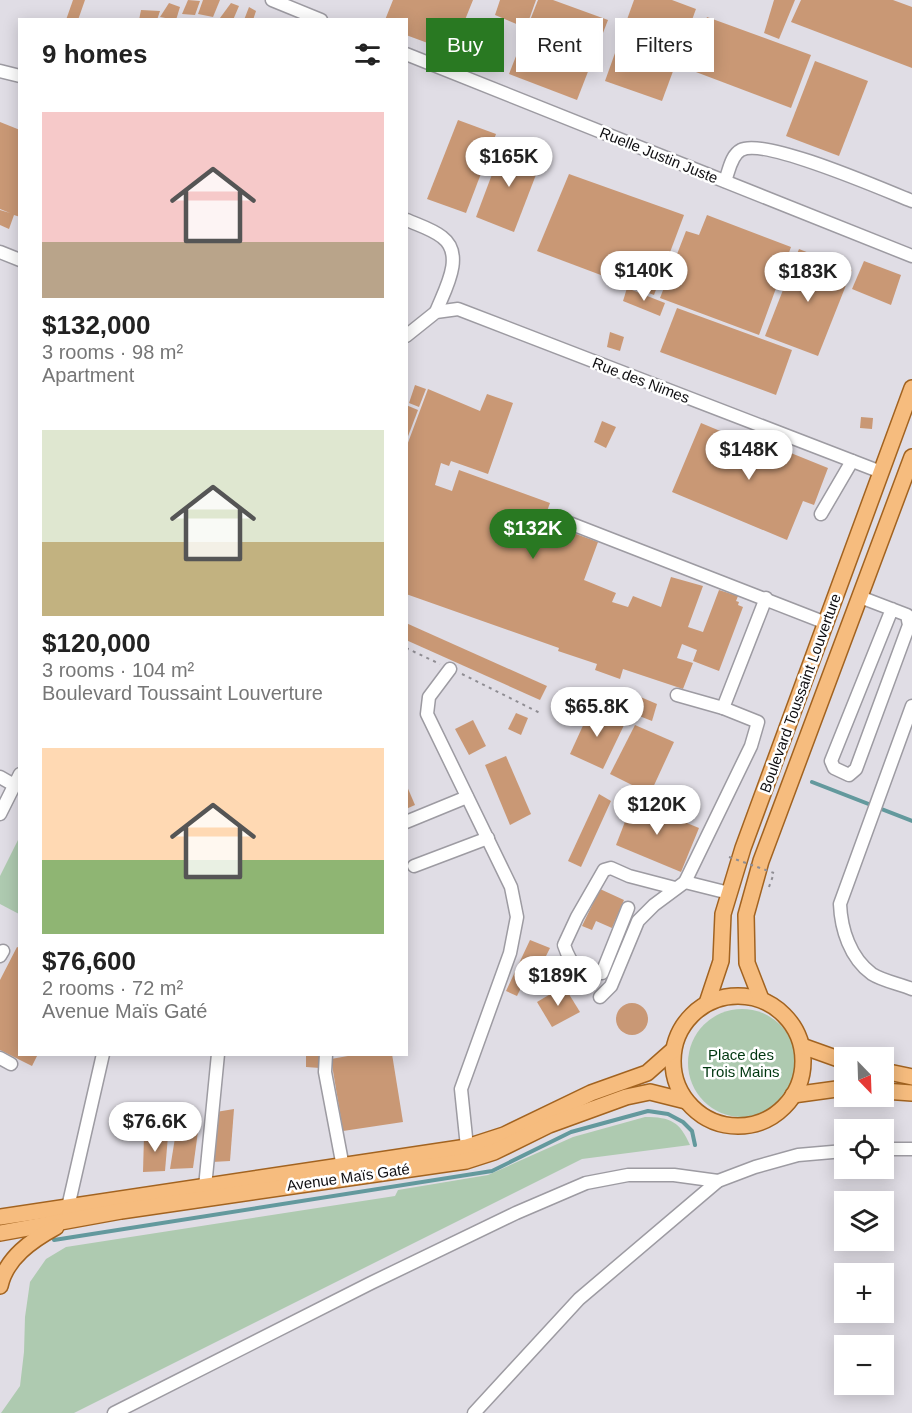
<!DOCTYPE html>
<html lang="en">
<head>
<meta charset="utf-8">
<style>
	:root { --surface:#fff; --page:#f2f2f2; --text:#222; --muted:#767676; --accent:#297922 }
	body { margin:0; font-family:Helvetica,sans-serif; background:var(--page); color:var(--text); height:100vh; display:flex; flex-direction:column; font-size:22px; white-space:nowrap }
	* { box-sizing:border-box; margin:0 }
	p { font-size:20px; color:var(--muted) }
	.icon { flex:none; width:33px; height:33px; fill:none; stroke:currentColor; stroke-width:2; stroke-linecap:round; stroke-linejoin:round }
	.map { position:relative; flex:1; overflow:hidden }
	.side { position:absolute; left:18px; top:18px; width:390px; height:1038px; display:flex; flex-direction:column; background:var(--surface); border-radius:0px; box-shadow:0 3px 15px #0003 }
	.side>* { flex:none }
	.hud { position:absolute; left:426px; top:18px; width:396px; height:54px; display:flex; gap:12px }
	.needle { width:39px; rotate:157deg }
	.tools { position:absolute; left:834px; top:1047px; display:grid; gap:12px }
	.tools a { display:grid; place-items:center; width:60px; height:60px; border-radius:0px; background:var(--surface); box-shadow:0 3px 15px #0003; font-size:30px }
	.price { position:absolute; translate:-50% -51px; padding:0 14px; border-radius:21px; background:#fff; color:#222; font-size:20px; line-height:39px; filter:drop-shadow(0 2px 3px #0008) }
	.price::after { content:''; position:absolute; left:50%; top:36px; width:18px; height:14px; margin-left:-9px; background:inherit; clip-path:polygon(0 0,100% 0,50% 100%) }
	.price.on { background:var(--accent); color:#fff }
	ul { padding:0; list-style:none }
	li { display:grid; align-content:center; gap:12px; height:318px; padding:0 24px }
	li span { display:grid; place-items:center; height:186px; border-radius:0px; color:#555 }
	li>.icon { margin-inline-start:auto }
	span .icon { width:108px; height:108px; fill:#fffc; stroke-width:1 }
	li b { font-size:26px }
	h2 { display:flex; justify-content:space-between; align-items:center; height:72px; padding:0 24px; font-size:26px }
	.tag { padding:0 21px; border-radius:0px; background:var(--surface); box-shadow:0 3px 15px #0003; font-size:21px; line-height:54px }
	.tag.on { background:var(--accent); color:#fff }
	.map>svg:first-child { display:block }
</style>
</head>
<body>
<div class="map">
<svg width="912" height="1413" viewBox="0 0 912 1413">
	<rect width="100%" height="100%" fill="#e0dde5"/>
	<g fill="#aecab0">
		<polygon points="19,838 19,914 0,904 0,876"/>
		<circle cx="742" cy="1063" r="54"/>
		<path d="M645,1117C671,1117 680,1122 690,1145L582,1159L74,1413H1L20,1386L24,1352L25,1317L30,1282L46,1259L66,1247L395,1196L398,1190L488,1175L573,1137Z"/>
	</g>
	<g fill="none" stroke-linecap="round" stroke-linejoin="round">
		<g stroke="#63999d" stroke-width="4">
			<polyline points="812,782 912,821"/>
			<polyline points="54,1240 492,1171 571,1132 648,1111 668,1114 683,1122 692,1131 695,1145"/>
		</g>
	</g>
	<g fill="#c99875">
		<polygon points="73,0 85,0 78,20 66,20"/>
		<polygon points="188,0 200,1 195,15 182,14"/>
		<polygon points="203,0 220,0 213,17 198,14"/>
		<polygon points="393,0 473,0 452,52 406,35 406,20 385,20"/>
		<polygon points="500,0 536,0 526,28 495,15"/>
		<polygon points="538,0 553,0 608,20 577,100 509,74"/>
		<polygon points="634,0 672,0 696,9 662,101 605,81"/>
		<polygon points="774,0 795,0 779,39 764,33"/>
		<polygon points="801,0 893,0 912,7 912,68 791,22"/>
		<polygon points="169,3 180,7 176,20 160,17"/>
		<polygon points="231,3 239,6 233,20 220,18"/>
		<polygon points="249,7 256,11 253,20 244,20"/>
		<polygon points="141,10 160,11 157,20 139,20"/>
		<polygon points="707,17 811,55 791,108 688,69"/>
		<polygon points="815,61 868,81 839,156 786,136"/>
		<polygon points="458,120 496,134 466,213 427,199"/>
		<polygon points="0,122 20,130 20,217 14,215 9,229 0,225 0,210 10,213 0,209"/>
		<polygon points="503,145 542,159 514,232 476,217"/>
		<polygon points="569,174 684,215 654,295 537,251"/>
		<polygon points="707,215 791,247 759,335 660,298 686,231 699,235"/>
		<polygon points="799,249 852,270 818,356 765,336"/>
		<polygon points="864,261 901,275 891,305 852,289"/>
		<polygon points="627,288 665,303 660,316 623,301"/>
		<polygon points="677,308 792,350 776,395 660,352"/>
		<polygon points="610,332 624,337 620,351 607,347"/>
		<polygon points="415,385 426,389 419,407 409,403"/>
		<polygon points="428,389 480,411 487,394 513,403 488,474 451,461 449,466 441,463 435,485 452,491 459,470 550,503 543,522 598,542 584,580 616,593 612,602 628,607 633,596 661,607 671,577 703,586 688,627 703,632 719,590 738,596 736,601 739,602 738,605 743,607 719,671 693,661 697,650 682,644 677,658 693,663 683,689 623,669 620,679 595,670 597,664 558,651 559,648 406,594 406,448"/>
		<polygon points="406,405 418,410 407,439 406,439"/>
		<polygon points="861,417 873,418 872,429 860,428"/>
		<polygon points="602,421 616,427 606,448 594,442"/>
		<polygon points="701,423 778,455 781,449 828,468 814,505 803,501 787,540 672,492"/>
		<polygon points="406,623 547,686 540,700 406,640"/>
		<polygon points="631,693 657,704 652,721 624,710"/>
		<polygon points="591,708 625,723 603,769 570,754"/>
		<polygon points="516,713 528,718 521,735 508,729"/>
		<polygon points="473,720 486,746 469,755 455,729"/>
		<polygon points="635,725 674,742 650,794 610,774"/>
		<polygon points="506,756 531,814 510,825 485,765"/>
		<polygon points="406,784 415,805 406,809"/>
		<polygon points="599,794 611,801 581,867 568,861"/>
		<polygon points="633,801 699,828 681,872 616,845"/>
		<polygon points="600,889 624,900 612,928 596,921 592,930 582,926"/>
		<polygon points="530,940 550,948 545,958 553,962 563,978 552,982 548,972 532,965 517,996 506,991"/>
		<polygon points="17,947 20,948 20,1054 38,1054 32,1066 0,1050 0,980"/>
		<polygon points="564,986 580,1012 552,1027 537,1002"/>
		<circle cx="632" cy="1019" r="16"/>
		<polygon points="306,1054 320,1054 320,1068 306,1067"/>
		<polygon points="359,1054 392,1054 403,1122 343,1131 331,1059"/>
		<polygon points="234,1109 230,1161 212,1162 216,1112"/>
		<polygon points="200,1117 193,1168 170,1169 178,1119"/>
		<polygon points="144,1136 168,1136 165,1171 143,1172"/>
	</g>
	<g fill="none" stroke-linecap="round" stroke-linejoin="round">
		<defs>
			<g id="minor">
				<polyline points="272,0 321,20"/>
				<polyline points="406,54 912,256"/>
				<polyline points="0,71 20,76"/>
				<path d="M725,181C729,171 731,155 741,150C764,137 884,190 912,201"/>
				<path d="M407,220C418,225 432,229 442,237C466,255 444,291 436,312"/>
				<polyline points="0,252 20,260"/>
				<polyline points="406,336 436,312 458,309 881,472"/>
				<polyline points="821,514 852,461"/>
				<polyline points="559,519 826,623"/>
				<polyline points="860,597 907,615 909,625 856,769 849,775 834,768 831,761 892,609"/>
				<polyline points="450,669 429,697 427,714 511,887 517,917 510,953 461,1089 467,1147"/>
				<path d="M912,706L840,904C841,929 850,958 872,974C883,981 900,984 912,989"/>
				<polyline points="723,708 766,598"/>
				<polyline points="0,777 14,785"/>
				<polyline points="0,814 20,774"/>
				<polyline points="406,822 467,797"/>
				<polyline points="414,866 488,838"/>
				<polyline points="685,882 729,893"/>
				<path d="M628,908L602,973C579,974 571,966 564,945L577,917L604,870L611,868L629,876L675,888"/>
				<polyline points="0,956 3,951"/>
				<polyline points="600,997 611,986 638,921 654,905 685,882 751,746 758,722 723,708 677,695"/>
				<polyline points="326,1054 325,1072 343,1167"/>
				<polyline points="0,1058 11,1064"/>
				<polyline points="884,1149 912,1149"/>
				<polyline points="205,1187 218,1054"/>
				<polyline points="68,1207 103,1054"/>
				<polyline points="114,1413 371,1283 516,1213 586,1183 628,1175 674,1175 718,1181"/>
				<polyline points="474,1413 579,1299 718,1181 755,1167 798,1155 844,1151"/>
			</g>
			<g id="major">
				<circle cx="738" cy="1061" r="65"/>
				<polyline points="761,999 747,963 746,915 761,861 912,457"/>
				<polyline points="707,1003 721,961 723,914 743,848 912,388"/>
				<polyline points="802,1046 844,1061"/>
				<polyline points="884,1071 912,1077"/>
				<polyline points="884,1091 912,1093"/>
				<polyline points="793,1095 844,1088"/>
				<polyline points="0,1217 467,1147 504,1135 591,1093 647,1073 673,1050"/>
				<polyline points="0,1233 121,1211 466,1161 494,1152 549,1125 626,1097 650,1092 686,1101"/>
				<path d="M0,1286C6,1258 32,1240 56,1227"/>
			</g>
		</defs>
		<use href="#minor" stroke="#9d9ba2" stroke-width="15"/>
		<use href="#major" stroke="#a26320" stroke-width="18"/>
		<g stroke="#8f8d93" stroke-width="2" stroke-dasharray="3 4.5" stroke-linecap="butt">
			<polyline points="406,648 440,664"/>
			<polyline points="462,674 540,713"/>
			<polyline points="769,887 774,873"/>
		</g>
		<use href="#minor" stroke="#fff" stroke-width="12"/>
		<use href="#major" stroke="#f6bc7e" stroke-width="15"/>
		<polyline stroke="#8f8d93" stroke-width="2" stroke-dasharray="3 4.5" stroke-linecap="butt" points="729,857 774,873"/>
	</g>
	<g text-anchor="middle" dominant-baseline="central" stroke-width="5" stroke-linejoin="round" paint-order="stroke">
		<g font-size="15" fill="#100f12" stroke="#fff">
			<text transform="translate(659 155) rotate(22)">Ruelle Justin Juste</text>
			<text transform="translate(641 380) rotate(21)">Rue des Nimes</text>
			<text transform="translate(800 693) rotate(-70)">Boulevard Toussaint Louverture</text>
			<text transform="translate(348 1177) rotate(-8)">Avenue Maïs Gaté</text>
		</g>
		<g font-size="15" fill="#013710" stroke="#fff">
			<text x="741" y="1054">Place des<tspan x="741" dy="17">Trois Mains</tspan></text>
		</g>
	</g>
</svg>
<div class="tools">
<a><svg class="needle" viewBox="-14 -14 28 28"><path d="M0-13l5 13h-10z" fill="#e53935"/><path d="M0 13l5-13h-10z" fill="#767676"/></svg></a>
<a><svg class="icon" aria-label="locate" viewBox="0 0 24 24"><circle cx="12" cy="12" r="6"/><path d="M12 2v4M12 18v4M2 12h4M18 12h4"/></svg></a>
<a><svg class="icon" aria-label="layers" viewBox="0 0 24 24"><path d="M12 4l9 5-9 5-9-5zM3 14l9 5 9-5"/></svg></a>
<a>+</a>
<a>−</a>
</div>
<b class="price" style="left:509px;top:188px">$165K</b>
<b class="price" style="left:644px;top:302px">$140K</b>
<b class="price" style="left:808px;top:303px">$183K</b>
<b class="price" style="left:749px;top:481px">$148K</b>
<b class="price on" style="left:533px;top:560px">$132K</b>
<b class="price" style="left:597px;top:738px">$65.8K</b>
<b class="price" style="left:657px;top:836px">$120K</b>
<b class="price" style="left:558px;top:1007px">$189K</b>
<b class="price" style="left:155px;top:1153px">$76.6K</b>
<div class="hud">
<a class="tag on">Buy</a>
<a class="tag">Rent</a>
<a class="tag">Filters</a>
</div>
<section class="side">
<h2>9 homes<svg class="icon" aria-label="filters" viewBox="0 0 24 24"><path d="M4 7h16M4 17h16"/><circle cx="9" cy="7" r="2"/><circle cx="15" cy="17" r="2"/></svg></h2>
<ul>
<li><span style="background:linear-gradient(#f6c9c9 70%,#b9a48a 0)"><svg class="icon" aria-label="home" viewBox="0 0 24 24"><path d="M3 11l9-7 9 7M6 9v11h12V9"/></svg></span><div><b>$132,000</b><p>3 rooms · 98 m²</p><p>Apartment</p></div></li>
<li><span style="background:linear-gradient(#dfe7d0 60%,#c2b280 0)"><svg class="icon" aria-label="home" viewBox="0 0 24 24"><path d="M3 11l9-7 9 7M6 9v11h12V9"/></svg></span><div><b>$120,000</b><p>3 rooms · 104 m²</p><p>Boulevard Toussaint Louverture</p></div></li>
<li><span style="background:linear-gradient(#ffd9b3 60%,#8fb573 0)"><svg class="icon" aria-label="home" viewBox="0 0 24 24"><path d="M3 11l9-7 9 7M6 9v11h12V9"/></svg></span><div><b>$76,600</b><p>2 rooms · 72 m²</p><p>Avenue Maïs Gaté</p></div></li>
</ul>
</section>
</div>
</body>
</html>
